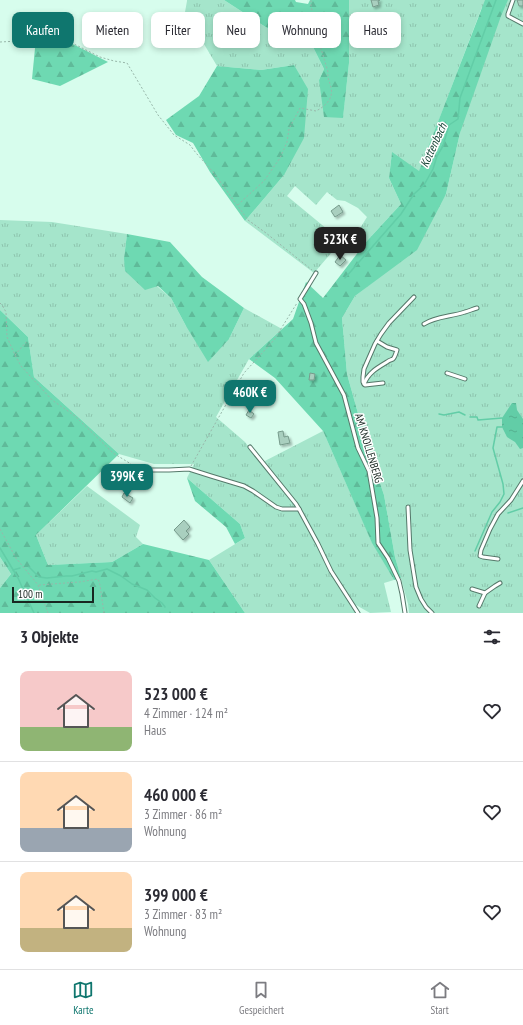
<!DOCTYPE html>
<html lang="de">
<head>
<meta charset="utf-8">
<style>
	:root { --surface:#fff; --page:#f7f7f7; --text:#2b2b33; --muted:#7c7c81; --line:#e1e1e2; --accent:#0f766e }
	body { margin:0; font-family:"PT Sans Narrow",sans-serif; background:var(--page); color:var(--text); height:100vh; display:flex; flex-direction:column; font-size:15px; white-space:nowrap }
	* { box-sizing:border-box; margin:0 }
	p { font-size:13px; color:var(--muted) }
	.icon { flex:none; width:22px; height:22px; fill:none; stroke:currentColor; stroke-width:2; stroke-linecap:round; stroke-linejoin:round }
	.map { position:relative; height:613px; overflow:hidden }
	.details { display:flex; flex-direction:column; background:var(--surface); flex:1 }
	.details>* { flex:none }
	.guide { position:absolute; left:12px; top:12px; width:499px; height:36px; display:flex; gap:8px }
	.scale { position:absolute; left:12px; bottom:10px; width:82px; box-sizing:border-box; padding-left:4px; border:2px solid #182721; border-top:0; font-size:11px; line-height:14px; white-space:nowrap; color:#182721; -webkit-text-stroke:3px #fff; paint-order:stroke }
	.price { position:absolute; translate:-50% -34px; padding:0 9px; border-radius:8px; background:var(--accent); color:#fff; font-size:13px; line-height:26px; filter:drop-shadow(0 1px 2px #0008) }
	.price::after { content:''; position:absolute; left:50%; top:24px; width:12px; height:9px; margin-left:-6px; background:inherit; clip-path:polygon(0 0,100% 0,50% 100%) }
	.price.current { background:#222; color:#fff }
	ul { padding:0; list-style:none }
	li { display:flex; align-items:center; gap:12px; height:100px; padding:0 20px }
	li+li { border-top:1px solid var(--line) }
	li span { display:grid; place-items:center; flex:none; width:112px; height:80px; border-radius:8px; color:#555 }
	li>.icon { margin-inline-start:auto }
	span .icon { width:48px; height:48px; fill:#fffc; stroke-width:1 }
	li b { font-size:17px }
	h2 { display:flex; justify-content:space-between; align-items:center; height:48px; padding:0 20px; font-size:17px }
	.tag { padding:0 14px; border-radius:8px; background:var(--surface); box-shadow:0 2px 6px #0003; font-size:14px; line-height:36px }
	.tag.current { background:var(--accent); color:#fff }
	.tabs { display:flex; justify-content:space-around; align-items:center; height:56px; border-top:1px solid var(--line); background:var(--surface); font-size:11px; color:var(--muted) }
	.tabs a { display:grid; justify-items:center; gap:2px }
	.tabs .current { color:var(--accent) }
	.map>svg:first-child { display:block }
</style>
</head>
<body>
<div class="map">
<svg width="523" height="613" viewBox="0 0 523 613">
	<defs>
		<pattern id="grass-tufts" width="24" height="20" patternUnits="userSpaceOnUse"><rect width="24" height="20" fill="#a5e5cb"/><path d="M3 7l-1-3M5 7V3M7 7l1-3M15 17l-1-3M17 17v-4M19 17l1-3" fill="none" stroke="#8dc4ae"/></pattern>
		<pattern id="forest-firs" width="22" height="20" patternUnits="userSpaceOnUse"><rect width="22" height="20" fill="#6ed9b2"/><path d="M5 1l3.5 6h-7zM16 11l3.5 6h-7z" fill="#5fba99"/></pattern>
		<pattern id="water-ripples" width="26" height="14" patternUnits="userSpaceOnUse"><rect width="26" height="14" fill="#62cda7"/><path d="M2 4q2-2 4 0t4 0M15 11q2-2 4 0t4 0" fill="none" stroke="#54b08f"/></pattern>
		<filter id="shadow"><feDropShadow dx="2" dy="2" stdDeviation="1" flood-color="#0004"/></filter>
	</defs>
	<rect width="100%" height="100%" fill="#d7fded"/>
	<g fill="url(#grass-tufts)">
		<polygon points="187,0 224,0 278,35 285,21 312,28 312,45 324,69 319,80 343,117 349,63 349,0 523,0 523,613 409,613 408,604 395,557 384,495 364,435 347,374 342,318 355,296 377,279 446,194 460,133 482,7 419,172 392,153 389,178 401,204 366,242 357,233 367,217 358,208 345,201 337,200 327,192 316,205 295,186 287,196 327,229 339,244 314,273 245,221 284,175 294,65 261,70 217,66 185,12 187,1"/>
		<polygon points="0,220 52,222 127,234 124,258 171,298 186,326 229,339 244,308 282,329 249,359 216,417 245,442 261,463 323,431 372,542 394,580 384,583 391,612 370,613 356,605 359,613 245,613 209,560 245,538 240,524 187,478 194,464 154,464 119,454 34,377 28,337 0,310"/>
		<polygon points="87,486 140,525 136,537 143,544 112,562 48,565 36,535"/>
		<polygon points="0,557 11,574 0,588"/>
	</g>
	<g fill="url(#forest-firs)">
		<polygon points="224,0 295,0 296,2 308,4 310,0 349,0 349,63 343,118 324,117 319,80 324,69 312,45 312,28 285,21 278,35"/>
		<polygon points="485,0 508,0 501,16 460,133 446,194 417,250 355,296 342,318 347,374 364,435 384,495 395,557 401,578 394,580 372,543 323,431 275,378 249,359 293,319 306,282 323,298 366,242 401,204 389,178 392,152 419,171"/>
		<polygon points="36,38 65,40 108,62 60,86 32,79"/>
		<polygon points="294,65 308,89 304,138 284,175 245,221 210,172 193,143 176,135 166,120 199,96 217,66 261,70"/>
		<polygon points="127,234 170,242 202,277 244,308 229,339 208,362 186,326 171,298 158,286 145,290 125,271 124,258"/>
		<polygon points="0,310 28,337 34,377 119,454 36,535 48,565 112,562 143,544 209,560 245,613 0,613 0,588 11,574 0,557"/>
		<polygon points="187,478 240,524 245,538 235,544 226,527 195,501"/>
	</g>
	<polygon fill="url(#water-ripples)" points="512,403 516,403 517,410 523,419 523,448 520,449 515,442 507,437 502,427 502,418"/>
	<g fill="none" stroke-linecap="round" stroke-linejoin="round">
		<g stroke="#62cda7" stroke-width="1.5">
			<polyline points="345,278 401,214 414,194 424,185 433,169 437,156 443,146 449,125 458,119 460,98 496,0"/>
			<polyline points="439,414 444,415 459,412 465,415"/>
			<polyline points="470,417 477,417 478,420 502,418"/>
			<polyline points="508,513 523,508"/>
			<polyline points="0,548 18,578 34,613"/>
			<polyline points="475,551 492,512 500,502 504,494 503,484 493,448 497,427 502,427"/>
			<polyline points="29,567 39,577 47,578 66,576 72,576 92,571 96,572 107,569 121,576 132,584 147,590 155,598 162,603 165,607"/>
			<polyline points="13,570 20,568"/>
		</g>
	</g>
	<g fill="#a9cfbf" stroke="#779b8c" filter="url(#shadow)">
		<polygon points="371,0 380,0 378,1 379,5 373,7"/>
		<polygon points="517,0 523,0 523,6 519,6"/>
		<polygon points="339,205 343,212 335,217 331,211"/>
		<polygon points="340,255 346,260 340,266 335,262"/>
		<polygon points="310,373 315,374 314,380 309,380"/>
		<polygon points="249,410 254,414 251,418 246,415"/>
		<polygon points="283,431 284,437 288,436 290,443 280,445 278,432"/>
		<polygon points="124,493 133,498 130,503 122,497"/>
		<polygon points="184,520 190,527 186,531 189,534 183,540 174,530"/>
	</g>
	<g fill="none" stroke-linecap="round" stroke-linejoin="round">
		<defs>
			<g id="lane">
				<polyline points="513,0 508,14 508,16 523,24"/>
				<polyline points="316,273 300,299 304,304 311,323 316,343 344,395 358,448 369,471 377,518 378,543 388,558 399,581 402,594 405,613"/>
				<path d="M424,324C436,316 450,317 465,312C469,311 473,309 477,308"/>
				<polyline points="447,373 465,379"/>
				<polyline points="383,383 365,385 363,382 363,377 364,369 375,344 381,334 389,323 414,297"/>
				<path d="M364,384C368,373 377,368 387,362C389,360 391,360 393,359C395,357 396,353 397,350L387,347L377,341"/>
				<polyline points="250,447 296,504 299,509"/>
				<polyline points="135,467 150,470 169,470 189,469 211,476 244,486 253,491 276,507 282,509 299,509 318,544 331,571 358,613"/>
				<polyline points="408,507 410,550 416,587 421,599 426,607 432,613"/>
				<polyline points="498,559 483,557 480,556 481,550 490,529 498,514 511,500 523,481"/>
				<polyline points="472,589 485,593 479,606"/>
				<polyline points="485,593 495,586 500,583"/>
			</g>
		</defs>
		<use href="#lane" stroke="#55786a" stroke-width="5"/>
		<g stroke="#98b7aa" stroke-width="1" stroke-dasharray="2 2" stroke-linecap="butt">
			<polyline points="0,42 38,40 51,38 66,40 100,57 114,61 127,63 158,115 174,135 190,145 196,153 214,173 248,220 266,233 312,270"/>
			<path d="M238,205L244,199L264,181L280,158L287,142L289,129L300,108L316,111C324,107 334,99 331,88C330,82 327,78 328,72L317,35L311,6V0"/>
			<polyline points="0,303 2,305 6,312 7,337 15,355 21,366 52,400 75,416 113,453 131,464"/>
			<polyline points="15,355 26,342"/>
			<polyline points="191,466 244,373 274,340 297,303"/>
			<polyline points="0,529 16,558 38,585 48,613"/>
			<polyline points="39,585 79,582 98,579 100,585 104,613"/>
		</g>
		<use href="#lane" stroke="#fff" stroke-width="3"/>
	</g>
	<g text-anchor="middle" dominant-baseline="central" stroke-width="3" stroke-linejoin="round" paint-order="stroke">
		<g font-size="11" fill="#182721" stroke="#fff">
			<text transform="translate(369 448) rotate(73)">AM KNOLLENBERG</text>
		</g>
		<g font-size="12" font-style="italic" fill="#103f30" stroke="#fff">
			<text transform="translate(433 145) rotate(-65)">Kottenbach</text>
		</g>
	</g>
</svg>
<div class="scale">100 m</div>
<b class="price current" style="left:340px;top:261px">523K €</b>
<b class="price" style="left:250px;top:414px">460K €</b>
<b class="price" style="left:127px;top:498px">399K €</b>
<div class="guide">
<a class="tag current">Kaufen</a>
<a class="tag">Mieten</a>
<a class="tag">Filter</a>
<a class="tag">Neu</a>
<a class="tag">Wohnung</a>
<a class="tag">Haus</a>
</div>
</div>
<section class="details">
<h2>3 Objekte<svg class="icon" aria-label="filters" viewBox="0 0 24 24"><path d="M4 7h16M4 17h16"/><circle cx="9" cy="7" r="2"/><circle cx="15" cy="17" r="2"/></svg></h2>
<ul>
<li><span style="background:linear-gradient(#f6c9c9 70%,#8fb573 0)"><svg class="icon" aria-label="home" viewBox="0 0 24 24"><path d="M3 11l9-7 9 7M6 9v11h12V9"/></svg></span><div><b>523 000 €</b><p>4 Zimmer · 124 m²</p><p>Haus</p></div><svg class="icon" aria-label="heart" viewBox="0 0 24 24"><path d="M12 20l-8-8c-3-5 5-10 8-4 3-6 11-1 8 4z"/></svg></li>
<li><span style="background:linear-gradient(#ffd9b3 70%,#9aa5b1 0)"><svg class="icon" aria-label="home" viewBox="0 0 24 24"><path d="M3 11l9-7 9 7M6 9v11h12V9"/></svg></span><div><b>460 000 €</b><p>3 Zimmer · 86 m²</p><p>Wohnung</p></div><svg class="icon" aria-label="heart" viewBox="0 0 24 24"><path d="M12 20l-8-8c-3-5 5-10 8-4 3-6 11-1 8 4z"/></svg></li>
<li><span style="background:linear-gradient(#ffd9b3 70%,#c2b280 0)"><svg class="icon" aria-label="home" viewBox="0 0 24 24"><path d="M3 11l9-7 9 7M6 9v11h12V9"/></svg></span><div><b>399 000 €</b><p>3 Zimmer · 83 m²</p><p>Wohnung</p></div><svg class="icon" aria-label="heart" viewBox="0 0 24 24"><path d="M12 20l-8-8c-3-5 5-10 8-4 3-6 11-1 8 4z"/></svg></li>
</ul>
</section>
<nav class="tabs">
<a class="current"><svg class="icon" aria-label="map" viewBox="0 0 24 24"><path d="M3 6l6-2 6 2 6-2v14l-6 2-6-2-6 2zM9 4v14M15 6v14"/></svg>Karte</a>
<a><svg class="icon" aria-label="saved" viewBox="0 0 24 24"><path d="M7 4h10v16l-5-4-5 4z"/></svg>Gespeichert</a>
<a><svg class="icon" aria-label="home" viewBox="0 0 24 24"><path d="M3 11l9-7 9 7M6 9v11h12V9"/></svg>Start</a>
</nav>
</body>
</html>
